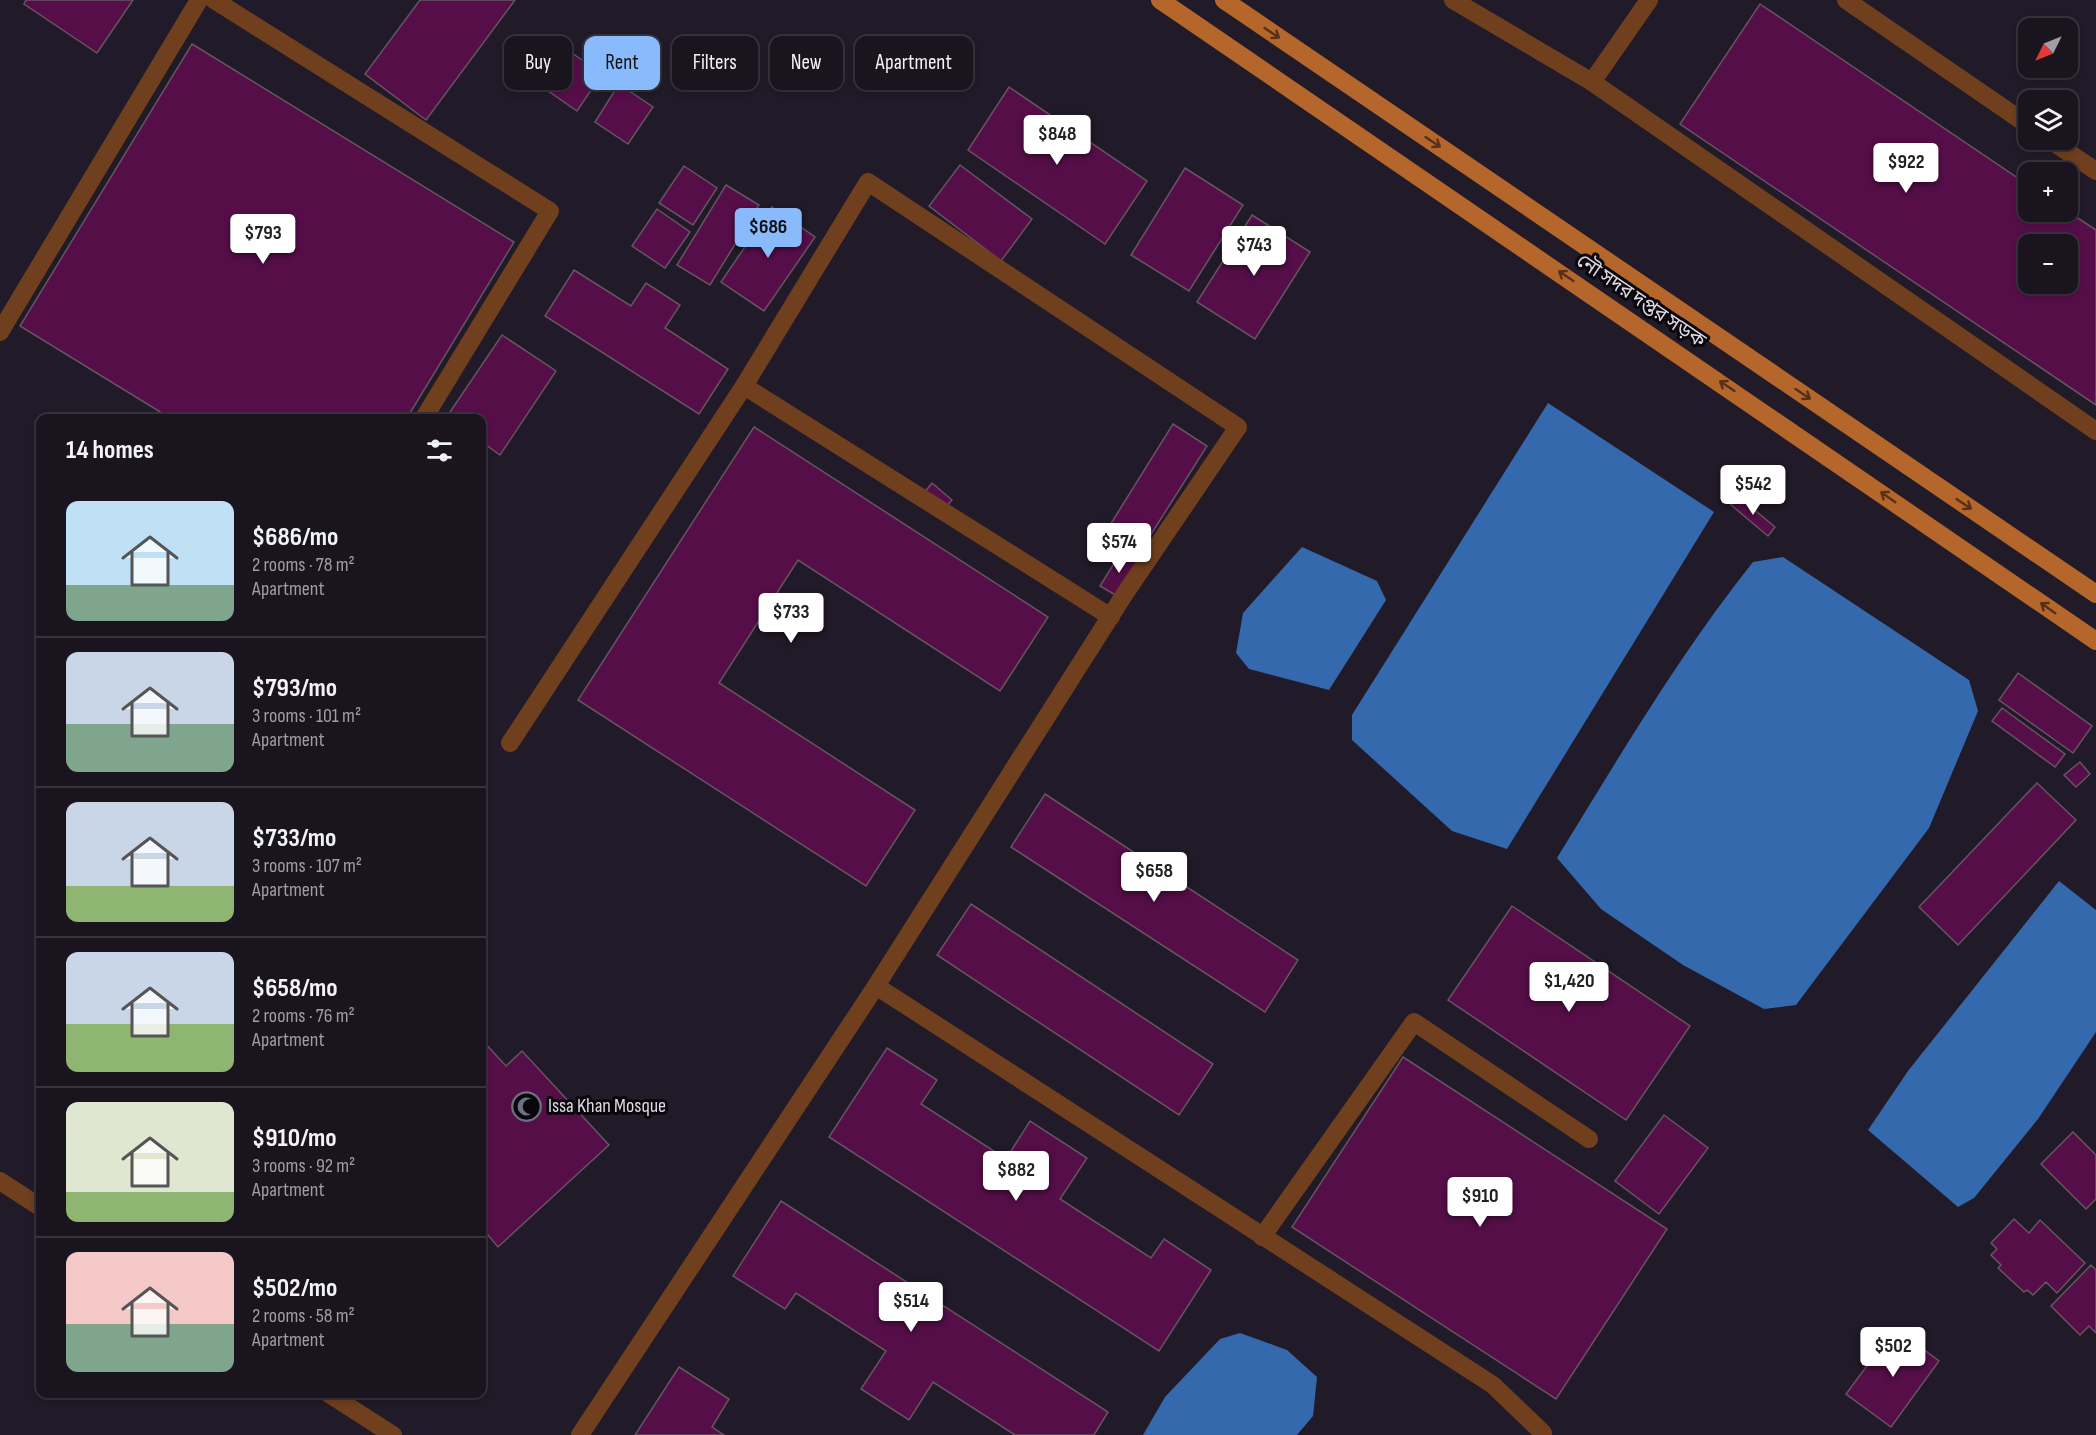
<!DOCTYPE html>
<html lang="en">
<head>
<meta charset="utf-8">
<style>
	:root { --surface:#19141e; --page:#26212b; --text:#f1f3f6; --muted:#9f9ea4; --line:#37333c; --accent:#89bafc }
	body { margin:0; font-family:"Sofia Sans Condensed","Noto Sans Bengali",sans-serif; background:var(--page); color:var(--text); height:100vh; display:flex; flex-direction:column; font-size:22px; white-space:nowrap }
	* { box-sizing:border-box; margin:0 }
	p { font-size:20px; color:var(--muted) }
	.icon { flex:none; width:33px; height:33px; fill:none; stroke:currentColor; stroke-width:2; stroke-linecap:round; stroke-linejoin:round }
	.map { position:relative; flex:1; overflow:hidden }
	.drawer { position:absolute; left:36px; top:414px; width:450px; height:984px; display:flex; flex-direction:column; background:var(--surface); border-radius:12px; box-shadow:0 3px 9px #0003,0 0 0 2px var(--line) }
	.drawer>* { flex:none }
	.guide { position:absolute; left:504px; top:36px; width:570px; height:54px; display:flex; gap:12px }
	.needle { width:39px; rotate:227deg }
	.tools { position:absolute; left:2018px; top:18px; display:grid; gap:12px }
	.tools a { display:grid; place-items:center; width:60px; height:60px; border-radius:12px; background:var(--surface); box-shadow:0 3px 9px #0003,0 0 0 2px var(--line); font-size:30px }
	.price { position:absolute; translate:-50% -51px; padding:0 14px; border-radius:6px; background:#fff; color:#222; font-size:20px; line-height:39px; filter:drop-shadow(0 2px 3px #0008) }
	.price::after { content:''; position:absolute; left:50%; top:36px; width:18px; height:14px; margin-left:-9px; background:inherit; clip-path:polygon(0 0,100% 0,50% 100%) }
	.price.on { background:var(--accent); color:#111 }
	ul { padding:0; list-style:none }
	li { display:flex; align-items:center; gap:18px; height:150px; padding:0 30px }
	li+li { border-top:2px solid var(--line) }
	li span { display:grid; place-items:center; flex:none; width:168px; height:120px; border-radius:12px; color:#555 }
	li>.icon { margin-inline-start:auto }
	span .icon { width:72px; height:72px; fill:#fffc; stroke-width:1 }
	li b { font-size:26px }
	h2 { display:flex; justify-content:space-between; align-items:center; height:72px; padding:0 30px; font-size:26px }
	.pill { padding:0 21px; border-radius:12px; background:var(--surface); box-shadow:0 3px 9px #0003,0 0 0 2px var(--line); font-size:21px; line-height:54px }
	.pill.on { background:var(--accent); color:#111 }
	.map>svg:first-child { display:block }
</style>
</head>
<body>
<div class="map">
<svg width="2096" height="1435" viewBox="0 0 2096 1435">
	<rect width="100%" height="100%" fill="#211a28"/>
	<g fill="#3469ae">
		<polygon points="1548,403 1714,512 1507,849 1452,831 1352,740 1352,715"/>
		<polygon points="1302,547 1377,581 1386,600 1329,690 1249,669 1236,653 1243,613"/>
		<path d="M1783,557L1969,680L1978,711L1929,828L1796,1005L1764,1009L1683,965L1601,909L1557,858C1619,757 1679,655 1753,562Z"/>
		<polygon points="2059,881 2096,910 2096,1032 2038,1119 1974,1198 1958,1207 1868,1130 1908,1071"/>
		<polygon points="1240,1333 1287,1350 1317,1377 1313,1416 1297,1435 1143,1435 1165,1397 1220,1339"/>
	</g>
	<g fill="#560e49" stroke="#665561" stroke-width="1.5" fill-rule="evenodd">
		<polygon points="26,0 133,0 97,53 24,4"/>
		<polygon points="420,0 515,0 426,120 365,74"/>
		<path d="M1760,4L2028,185V212L2067,211L2096,230V405L1680,124ZM2028,244H2067V284H2028Z"/>
		<polygon points="192,44 514,242 407,418 170,418 20,326"/>
		<polygon points="569,51 602,74 577,111 544,88"/>
		<polygon points="619,84 653,107 628,144 595,122"/>
		<polygon points="1009,87 1147,181 1105,244 968,150"/>
		<polygon points="960,165 1032,219 1001,261 929,206"/>
		<polygon points="684,166 717,188 693,225 659,203"/>
		<polygon points="1185,168 1243,205 1189,291 1131,255"/>
		<polygon points="726,185 759,205 710,285 677,265"/>
		<polygon points="772,207 815,237 764,311 721,282"/>
		<polygon points="657,209 690,232 665,268 632,246"/>
		<polygon points="1252,215 1310,252 1255,339 1197,302"/>
		<polygon points="574,270 631,306 646,283 680,305 665,328 728,369 699,414 545,316"/>
		<polygon points="502,335 556,371 500,455 482,442 482,418 446,418"/>
		<polygon points="1173,424 1207,446 1143,547 1110,525"/>
		<polygon points="754,427 1048,617 1000,691 798,560 719,683 915,810 866,886 578,700"/>
		<polygon points="932,483 952,500 944,509 924,493"/>
		<polygon points="1739,497 1775,527 1768,536 1731,505"/>
		<polygon points="1121,552 1137,562 1117,596 1100,586"/>
		<polygon points="2018,673 2092,726 2073,753 1999,700"/>
		<polygon points="2002,708 2065,754 2055,767 1992,721"/>
		<polygon points="2080,762 2090,774 2076,787 2064,775"/>
		<polygon points="2037,783 2076,820 1958,945 1919,907"/>
		<polygon points="1045,794 1298,960 1265,1012 1011,847"/>
		<polygon points="971,904 1213,1064 1179,1115 937,955"/>
		<polygon points="1512,906 1690,1026 1626,1120 1448,1000"/>
		<polygon points="482,1040 506,1066 522,1051 609,1145 498,1247 482,1228"/>
		<polygon points="887,1048 937,1080 921,1104 1006,1159 1030,1121 1087,1158 1060,1199 1151,1258 1164,1239 1211,1270 1159,1351 829,1137"/>
		<polygon points="1403,1057 1667,1229 1556,1399 1292,1227"/>
		<polygon points="1664,1115 1708,1148 1659,1214 1615,1181"/>
		<polygon points="2073,1132 2096,1155 2096,1199 2086,1209 2041,1164"/>
		<polygon points="781,1201 1108,1412 1094,1435 1015,1435 933,1382 909,1420 861,1389 886,1351 796,1293 785,1309 733,1276"/>
		<polygon points="2014,1219 2029,1233 2040,1220 2085,1263 2057,1293 2046,1282 2033,1295 2027,1290 2024,1292 1998,1268 2001,1265 1991,1255 1997,1249 1991,1243"/>
		<polygon points="2091,1265 2096,1270 2096,1333 2089,1326 2080,1335 2051,1306"/>
		<polygon points="1895,1328 1939,1361 1891,1427 1846,1394"/>
		<polygon points="679,1367 729,1399 712,1427 724,1435 635,1435"/>
	</g>
	<g fill="none" stroke-linecap="round" stroke-linejoin="round">
		<g stroke="#703f1d" stroke-width="18">
			<polyline points="214,0 550,211 424,418"/>
			<polyline points="1453,0 1592,82 2096,431"/>
			<polyline points="1846,0 2028,125"/>
			<polyline points="1592,82 1649,0"/>
			<polyline points="2050,140 2096,171"/>
			<polyline points="0,332 199,0"/>
			<polyline points="744,386 1111,617"/>
			<polyline points="510,743 744,386 868,182 1238,427 1124,595 876,986 580,1435"/>
			<polyline points="876,986 1493,1385 1543,1433 1542,1435"/>
			<polyline points="0,1181 40,1207"/>
			<polyline points="1262,1237 1414,1022 1589,1139"/>
			<polyline points="329,1394 393,1435"/>
		</g>
		<g stroke="#b5662b" stroke-width="18">
			<polyline points="1160,0 2096,641"/>
			<polyline points="1224,0 2096,594"/>
		</g>
	</g>
	<defs><path id="oneway-shaft" d="M-6 0H5M1.5-3L5.5 0L1.5 3" fill="none" stroke-width="1.6" stroke-linecap="round" stroke-linejoin="round" transform="scale(1.5)"/></defs>
	<g stroke="#56311a">
		<use href="#oneway-shaft" transform="translate(1272 33) rotate(34)"/>
		<use href="#oneway-shaft" transform="translate(1433 142) rotate(34)"/>
		<use href="#oneway-shaft" transform="translate(1566 276) rotate(-146)"/>
		<use href="#oneway-shaft" transform="translate(1727 386) rotate(-146)"/>
		<use href="#oneway-shaft" transform="translate(1803 394) rotate(34)"/>
		<use href="#oneway-shaft" transform="translate(1888 497) rotate(-145)"/>
		<use href="#oneway-shaft" transform="translate(1964 504) rotate(34)"/>
		<use href="#oneway-shaft" transform="translate(2048 608) rotate(-145)"/>
	</g>
	<defs>
		<symbol id="mosque-ring" viewBox="-11 -11 22 22"><circle r="9.5" fill="#09060c" stroke="#6b7280" stroke-width="1.5"/><path d="M3.5-4.9A6 6 0 1 0 3.5 4.9A5 5 0 1 1 3.5-4.9Z" fill="#6b7280"/></symbol>
	</defs>
	<g fill-rule="evenodd">
		<use href="#mosque-ring" x="510" y="1090" width="33" height="33"/>
	</g>
	<g text-anchor="middle" dominant-baseline="central" stroke-width="6" stroke-linejoin="round" paint-order="stroke">
		<g font-size="20" fill="#dfdae4" stroke="#09060c">
			<text transform="translate(1641 301) rotate(34)">নৌ সদর দপ্তর সড়ক</text>
		</g>
		<g font-size="20" fill="#dfdae4" stroke="#09060c" text-anchor="start">
			<text x="548" y="1106">Issa Khan Mosque</text>
		</g>
	</g>
</svg>
<div class="tools">
<a><svg class="needle" viewBox="-14 -14 28 28"><path d="M0-13l5 13h-10z" fill="#e53935"/><path d="M0 13l5-13h-10z" fill="#9f9ea4"/></svg></a>
<a><svg class="icon" aria-label="layers" viewBox="0 0 24 24"><path d="M12 4l9 5-9 5-9-5zM3 14l9 5 9-5"/></svg></a>
<a>+</a>
<a>−</a>
</div>
<b class="price" style="left:1057px;top:166px">$848</b>
<b class="price" style="left:1906px;top:194px">$922</b>
<b class="price on" style="left:768px;top:259px">$686</b>
<b class="price" style="left:263px;top:265px">$793</b>
<b class="price" style="left:1254px;top:277px">$743</b>
<b class="price" style="left:1753px;top:516px">$542</b>
<b class="price" style="left:1119px;top:574px">$574</b>
<b class="price" style="left:791px;top:644px">$733</b>
<b class="price" style="left:1154px;top:903px">$658</b>
<b class="price" style="left:1569px;top:1013px">$1,420</b>
<b class="price" style="left:1016px;top:1202px">$882</b>
<b class="price" style="left:1480px;top:1228px">$910</b>
<b class="price" style="left:911px;top:1333px">$514</b>
<b class="price" style="left:1893px;top:1378px">$502</b>
<div class="guide">
<a class="pill">Buy</a>
<a class="pill on">Rent</a>
<a class="pill">Filters</a>
<a class="pill">New</a>
<a class="pill">Apartment</a>
</div>
<section class="drawer">
<h2>14 homes<svg class="icon" aria-label="filters" viewBox="0 0 24 24"><path d="M4 7h16M4 17h16"/><circle cx="9" cy="7" r="2"/><circle cx="15" cy="17" r="2"/></svg></h2>
<ul>
<li><span style="background:linear-gradient(#bfe0f5 70%,#7fa58c 0)"><svg class="icon" aria-label="home" viewBox="0 0 24 24"><path d="M3 11l9-7 9 7M6 9v11h12V9"/></svg></span><div><b>$686/mo</b><p>2 rooms · 78 m²</p><p>Apartment</p></div></li>
<li><span style="background:linear-gradient(#c9d6e8 60%,#7fa58c 0)"><svg class="icon" aria-label="home" viewBox="0 0 24 24"><path d="M3 11l9-7 9 7M6 9v11h12V9"/></svg></span><div><b>$793/mo</b><p>3 rooms · 101 m²</p><p>Apartment</p></div></li>
<li><span style="background:linear-gradient(#c9d6e8 70%,#8fb573 0)"><svg class="icon" aria-label="home" viewBox="0 0 24 24"><path d="M3 11l9-7 9 7M6 9v11h12V9"/></svg></span><div><b>$733/mo</b><p>3 rooms · 107 m²</p><p>Apartment</p></div></li>
<li><span style="background:linear-gradient(#c9d6e8 60%,#8fb573 0)"><svg class="icon" aria-label="home" viewBox="0 0 24 24"><path d="M3 11l9-7 9 7M6 9v11h12V9"/></svg></span><div><b>$658/mo</b><p>2 rooms · 76 m²</p><p>Apartment</p></div></li>
<li><span style="background:linear-gradient(#dfe7d0 75%,#8fb573 0)"><svg class="icon" aria-label="home" viewBox="0 0 24 24"><path d="M3 11l9-7 9 7M6 9v11h12V9"/></svg></span><div><b>$910/mo</b><p>3 rooms · 92 m²</p><p>Apartment</p></div></li>
<li><span style="background:linear-gradient(#f6c9c9 60%,#7fa58c 0)"><svg class="icon" aria-label="home" viewBox="0 0 24 24"><path d="M3 11l9-7 9 7M6 9v11h12V9"/></svg></span><div><b>$502/mo</b><p>2 rooms · 58 m²</p><p>Apartment</p></div></li>
</ul>
</section>
</div>
</body>
</html>
